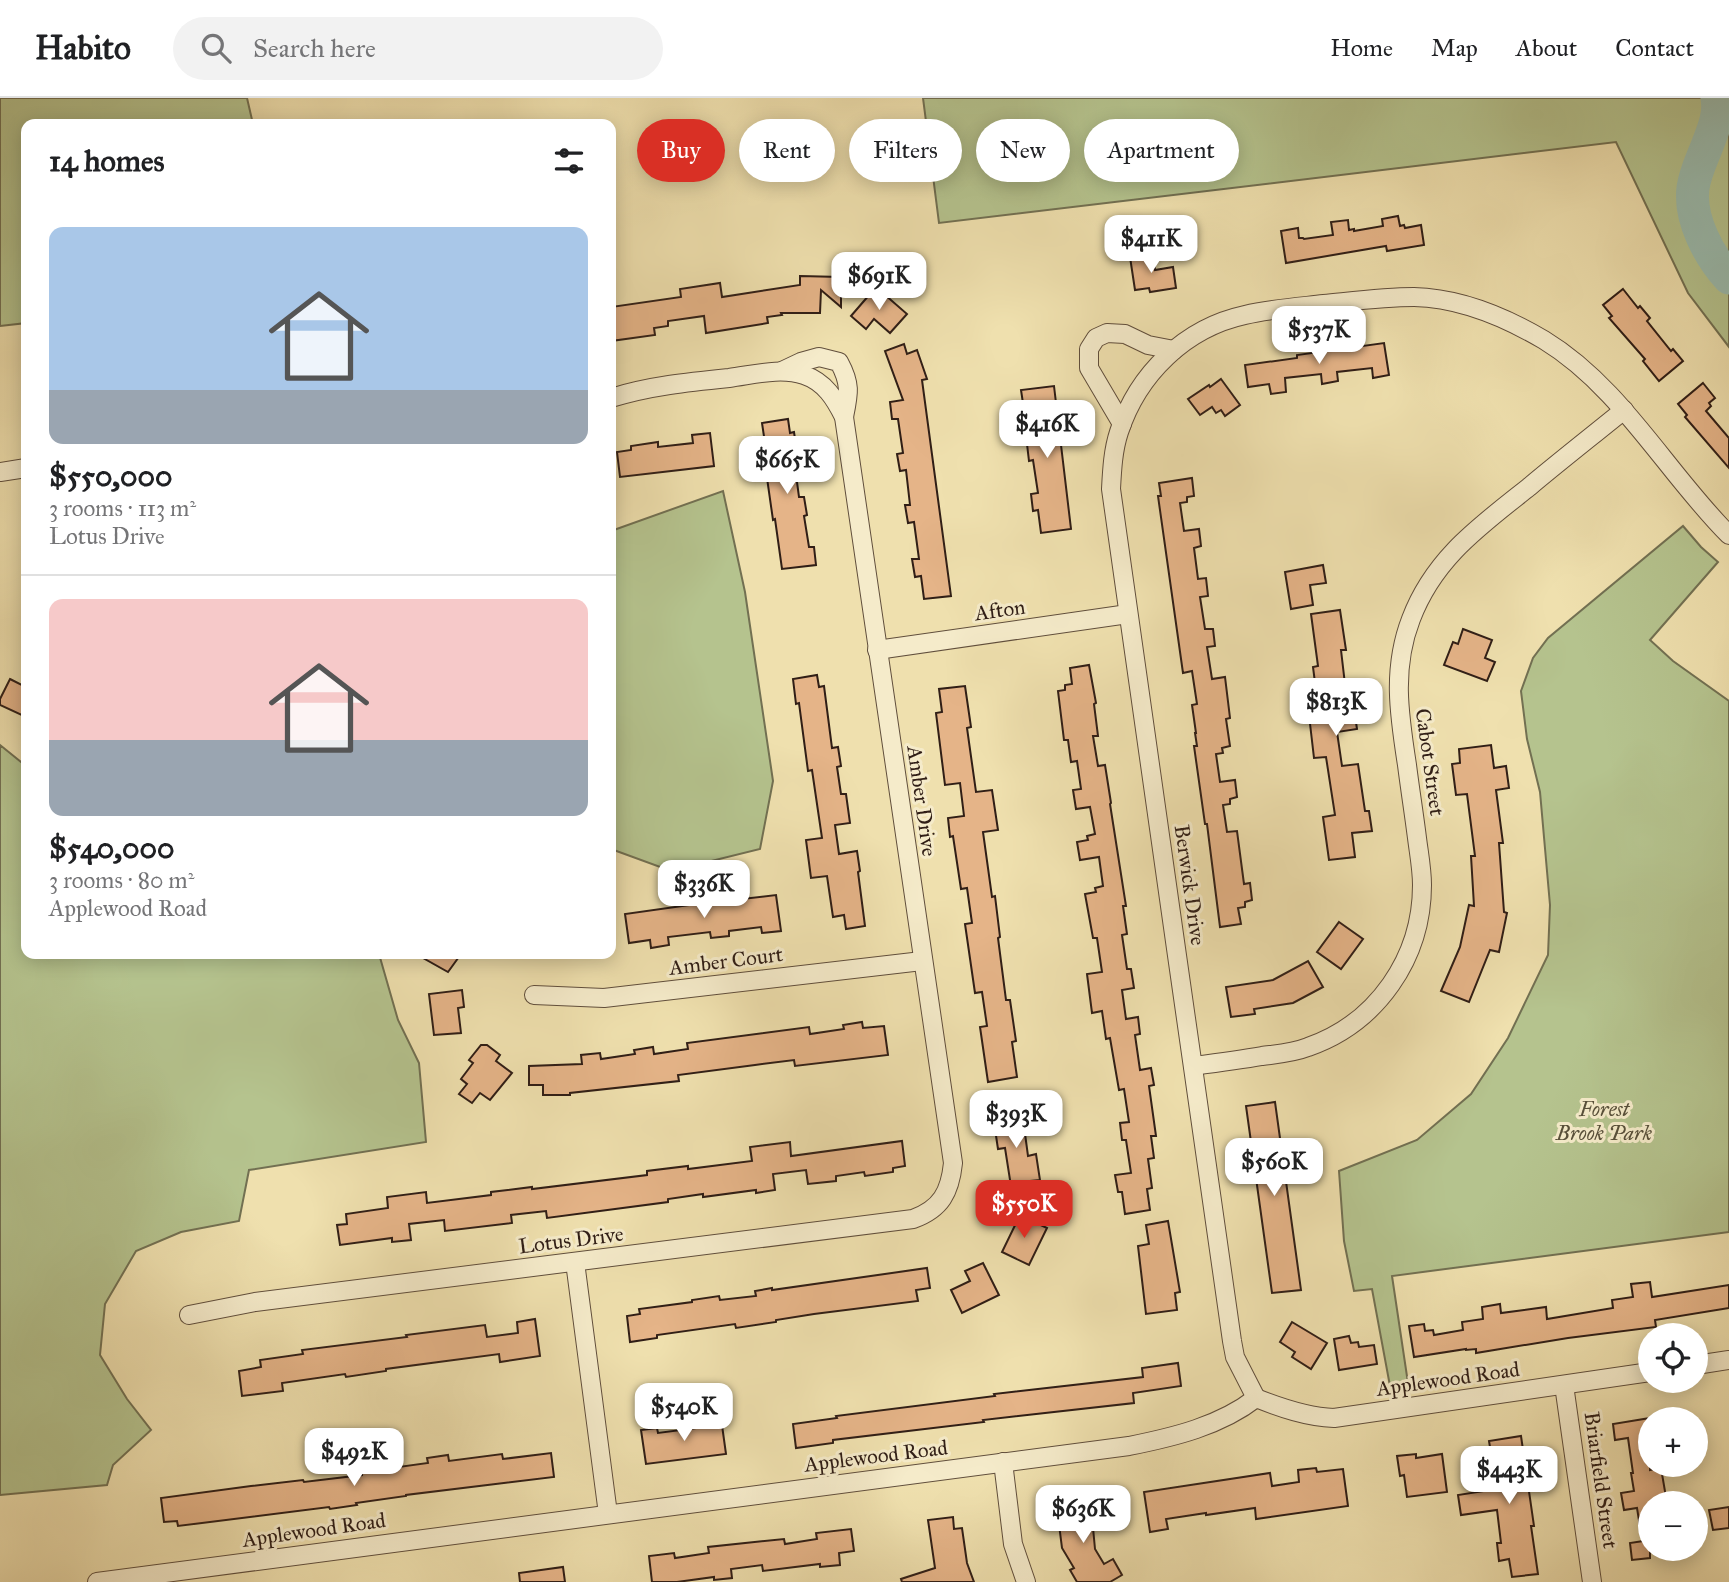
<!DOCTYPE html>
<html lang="en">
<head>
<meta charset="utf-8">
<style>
	:root { --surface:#fff; --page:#f2f2f2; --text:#202124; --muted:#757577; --line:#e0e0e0; --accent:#d93025 }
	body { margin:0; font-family:"IM FELL Great Primer",serif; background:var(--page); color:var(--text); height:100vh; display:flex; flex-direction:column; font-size:26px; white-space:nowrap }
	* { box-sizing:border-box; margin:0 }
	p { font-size:23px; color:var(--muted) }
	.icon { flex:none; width:38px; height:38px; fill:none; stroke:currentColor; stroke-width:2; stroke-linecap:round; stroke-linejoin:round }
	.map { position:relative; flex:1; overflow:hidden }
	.details { position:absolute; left:21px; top:21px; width:595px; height:840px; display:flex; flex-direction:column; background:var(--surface); border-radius:14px; box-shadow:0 4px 18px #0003 }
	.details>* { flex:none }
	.banner { position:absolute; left:637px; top:21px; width:665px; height:63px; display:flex; gap:14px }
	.controls { position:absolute; left:1638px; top:1225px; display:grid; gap:14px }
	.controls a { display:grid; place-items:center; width:70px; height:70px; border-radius:50%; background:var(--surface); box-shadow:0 4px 18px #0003; font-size:35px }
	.price { position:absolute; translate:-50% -60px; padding:0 16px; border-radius:14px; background:#fff; color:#222; font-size:23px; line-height:46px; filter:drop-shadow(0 2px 4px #0008) }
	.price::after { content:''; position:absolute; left:50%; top:42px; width:21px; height:16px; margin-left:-10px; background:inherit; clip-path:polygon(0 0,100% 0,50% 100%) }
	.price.active { background:var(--accent); color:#fff }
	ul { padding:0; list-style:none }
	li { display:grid; align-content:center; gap:14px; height:371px; padding:0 28px }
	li+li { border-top:2px solid var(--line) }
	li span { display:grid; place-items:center; height:217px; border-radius:14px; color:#555 }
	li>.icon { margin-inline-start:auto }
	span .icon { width:126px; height:126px; fill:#fffc; stroke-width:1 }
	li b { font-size:30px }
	h2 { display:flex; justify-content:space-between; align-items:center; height:84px; padding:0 28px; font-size:30px }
	.tag { padding:0 24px; border-radius:32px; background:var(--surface); box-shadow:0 4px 18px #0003; font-size:24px; line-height:63px }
	.tag.active { background:var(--accent); color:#fff }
	header { display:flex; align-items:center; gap:42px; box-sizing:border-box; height:98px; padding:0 35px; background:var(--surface); border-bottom:2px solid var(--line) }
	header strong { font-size:33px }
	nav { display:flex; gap:38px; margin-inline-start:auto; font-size:24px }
	.search { width:490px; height:63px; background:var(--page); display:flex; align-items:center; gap:18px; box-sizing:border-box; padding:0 24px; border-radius:38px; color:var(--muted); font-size:26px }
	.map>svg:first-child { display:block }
</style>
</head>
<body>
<header>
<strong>Habito</strong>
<div class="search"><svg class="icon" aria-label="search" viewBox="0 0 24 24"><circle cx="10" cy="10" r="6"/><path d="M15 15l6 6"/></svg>Search here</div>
<nav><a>Home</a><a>Map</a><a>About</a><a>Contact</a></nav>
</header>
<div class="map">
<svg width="1729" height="1484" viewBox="0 0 1729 1484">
	<rect width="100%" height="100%" fill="#efe0ae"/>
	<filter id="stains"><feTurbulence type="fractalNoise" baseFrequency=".00286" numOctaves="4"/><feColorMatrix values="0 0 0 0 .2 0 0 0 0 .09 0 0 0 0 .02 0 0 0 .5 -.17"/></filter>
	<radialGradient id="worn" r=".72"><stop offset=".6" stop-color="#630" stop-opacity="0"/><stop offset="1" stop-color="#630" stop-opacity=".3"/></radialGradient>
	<g fill="#b5c38e" stroke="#727052" stroke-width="2">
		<polygon points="0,0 247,0 253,26 26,26 26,225 0,228"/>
		<polygon points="923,0 1729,0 1729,249 1688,195 1616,44 939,125"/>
		<polygon points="723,393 745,494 773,683 760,751 671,773 611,751 611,433"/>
		<polygon points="1683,428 1701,449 1718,464 1650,542 1673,563 1729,603 1729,1134 1392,1178 1408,1285 1390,1288 1372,1191 1354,1193 1344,1143 1339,1073 1417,1042 1471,996 1508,940 1548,857 1550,807 1540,694 1527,641 1521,593 1533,560 1548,540"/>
		<polygon points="0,647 26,668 26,856 379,856 398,922 419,965 426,1044 249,1072 239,1123 181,1134 136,1153 105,1206 100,1257 127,1301 151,1332 113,1367 107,1387 0,1397"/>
	</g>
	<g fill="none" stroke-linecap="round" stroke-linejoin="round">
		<path stroke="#9abcaf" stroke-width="33" d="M1717,0C1720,17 1713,32 1707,48C1702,61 1695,75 1693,90C1689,121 1709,158 1729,180"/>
	</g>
	<g fill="#e5b488" stroke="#301e16" stroke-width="2">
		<polygon points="1398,118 1400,128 1404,127 1405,130 1421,127 1424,147 1387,153 1386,148 1286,165 1281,133 1298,130 1299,140 1303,140 1304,141 1333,137 1331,124 1348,122 1349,132 1354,131 1354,133 1383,128 1382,121"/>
		<polygon points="1149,156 1151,166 1154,166 1155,172 1173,169 1176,190 1150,194 1149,190 1135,192 1130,159"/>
		<polygon points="800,178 841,179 841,209 821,192 820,215 781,215 782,217 767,219 768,225 706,235 704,218 668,223 668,228 654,230 655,237 611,243 611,209 681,199 680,191 720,185 722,199 800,187"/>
		<polygon points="876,189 907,216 890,235 874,221 866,231 851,218"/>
		<polygon points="1623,191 1638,210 1640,208 1650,220 1647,223 1671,253 1673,251 1683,263 1659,283 1643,263 1645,261 1609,220 1612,218 1603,207"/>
		<polygon points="1384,245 1389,277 1373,280 1372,270 1337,274 1338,283 1322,286 1321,276 1285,280 1286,294 1271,296 1269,286 1248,289 1245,267 1297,260 1297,257"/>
		<polygon points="904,246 907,256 917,252 927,281 922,282 951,498 924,501 921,478 915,479 912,461 919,461 914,424 908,425 905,407 910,407 906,372 900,373 897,356 903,355 898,321 892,321 890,304 903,302 885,253"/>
		<polygon points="1221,281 1240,307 1225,318 1221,312 1216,315 1212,309 1200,317 1188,301 1209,287 1210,289"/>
		<polygon points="1703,285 1715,300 1709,305 1711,308 1706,313 1729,340 1729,370 1685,319 1687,317 1678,306"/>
		<polygon points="1054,288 1071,431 1041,435 1038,412 1033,413 1031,396 1038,395 1033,362 1029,363 1027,346 1032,345 1027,312 1024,312 1021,292"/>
		<polygon points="788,321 790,335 794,334 798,361 794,362 799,399 804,399 807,417 804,418 809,449 814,449 816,467 782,471 775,421 773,422 767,380 770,379 762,325"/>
		<polygon points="710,335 714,368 620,379 617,354 631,352 631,348 658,344 658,349 693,345 692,337"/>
		<polygon points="1192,380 1194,398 1187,399 1187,404 1180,405 1184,433 1199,431 1201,448 1194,450 1198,481 1206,480 1208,498 1200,499 1205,531 1213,531 1215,548 1207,549 1212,581 1225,579 1230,620 1226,621 1230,648 1222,650 1223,655 1216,656 1220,684 1235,682 1237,699 1230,701 1230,706 1223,707 1227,734 1237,733 1244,786 1250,785 1252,802 1245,804 1245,809 1238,810 1241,826 1220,829 1207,726 1205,726 1194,648 1197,648 1195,635 1196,635 1192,607 1197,606 1192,573 1183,575 1158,398 1161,398 1159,385"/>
		<polygon points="1323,467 1326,485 1310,487 1313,507 1291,511 1285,474"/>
		<polygon points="1340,512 1346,552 1341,552 1348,612 1354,611 1357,631 1337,634 1342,668 1358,666 1365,713 1369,713 1372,733 1352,735 1355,759 1329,762 1323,719 1335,717 1326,659 1314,660 1309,617 1319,616 1313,569 1318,568 1311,516"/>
		<polygon points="1463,531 1492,542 1485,560 1495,564 1487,583 1444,567 1453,544 1458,546"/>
		<polygon points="1089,567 1096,605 1094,606 1098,638 1093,638 1098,668 1105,667 1111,705 1110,706 1126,808 1123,808 1127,836 1122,837 1127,871 1131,871 1134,890 1122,892 1126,921 1138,919 1140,936 1135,937 1140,972 1151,970 1154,987 1149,988 1156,1038 1151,1038 1154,1060 1148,1061 1152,1090 1147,1091 1150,1112 1125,1116 1122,1094 1118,1094 1115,1077 1131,1075 1126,1042 1122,1042 1120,1025 1129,1024 1124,991 1119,992 1110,940 1106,941 1102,913 1092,915 1087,876 1102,874 1097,840 1093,840 1085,796 1096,794 1095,790 1103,788 1099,759 1080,762 1077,744 1088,742 1087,738 1095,736 1090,709 1076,711 1073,692 1081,691 1077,663 1071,664 1068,642 1064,642 1058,593 1065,592 1065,587 1072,586 1070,570"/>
		<polygon points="817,577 819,589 824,588 832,650 838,649 841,668 837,669 841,696 846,696 850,725 835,727 839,756 857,753 860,773 858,774 865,828 846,831 844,817 833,819 827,778 811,780 806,742 822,740 812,672 808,673 799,605 796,606 793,581"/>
		<polygon points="10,581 26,589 26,619 0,607 0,601"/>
		<polygon points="965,588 971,629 967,630 976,694 992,692 998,732 983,734 992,799 995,798 1000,839 998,840 1006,902 1010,902 1016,943 1012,944 1017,979 988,984 980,929 987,928 982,894 975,895 965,826 972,825 967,790 961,791 953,738 950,739 948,720 964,718 960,685 945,687 936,615 942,614 939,591"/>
		<polygon points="1491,647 1494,670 1506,668 1509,690 1496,692 1503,745 1499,745 1504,814 1507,815 1499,854 1490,852 1469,904 1441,893 1460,849 1469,807 1474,808 1471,758 1475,758 1467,696 1456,697 1452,666 1460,665 1459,651"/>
		<polygon points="776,797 781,833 762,835 761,829 729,833 729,838 711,840 710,834 668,839 669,847 651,850 650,842 629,845 625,816 725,802 725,803"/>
		<polygon points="1339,824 1363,841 1341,871 1317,854"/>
		<polygon points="416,856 461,856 448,874"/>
		<polygon points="1308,863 1323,889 1293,905 1254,911 1255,916 1231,919 1226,889 1273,882"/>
		<polygon points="462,892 464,909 458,910 461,935 434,937 429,896"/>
		<polygon points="862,924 863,930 884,928 888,957 795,968 794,962 755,967 678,977 679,983 570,995 570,997 543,997 543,987 529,987 529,968 582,966 581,957 600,955 601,961 635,956 634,952 653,949 654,956 688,951 687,945 809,929 810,936 844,931 843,927"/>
		<polygon points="481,947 487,947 500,957 496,963 512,975 490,1002 480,995 472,1005 459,996 467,986 461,981 473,965 469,962"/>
		<polygon points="1275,1004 1301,1192 1272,1195 1246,1008"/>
		<polygon points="1021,1006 1028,1058 1036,1056 1040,1082 1031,1083 1033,1099 1013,1101 1005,1050 998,1051 992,1011"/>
		<polygon points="902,1043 905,1068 893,1070 893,1074 865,1078 864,1074 836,1078 836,1083 808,1086 806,1072 773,1076 775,1092 756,1095 756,1092 703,1099 703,1096 668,1101 668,1104 547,1120 546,1113 511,1117 512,1125 445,1133 444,1122 409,1126 411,1142 392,1144 392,1140 340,1147 337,1127 347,1126 346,1116 388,1110 387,1099 426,1094 427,1105 491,1097 491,1094 532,1089 532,1091 647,1077 647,1073 688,1068 688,1071 752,1063 750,1049 790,1044 791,1058"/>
		<polygon points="1020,1117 1047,1130 1029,1167 1002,1154"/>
		<polygon points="1168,1123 1180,1194 1175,1195 1177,1212 1146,1216 1138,1148 1149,1146 1146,1127"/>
		<polygon points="983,1165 999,1197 962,1215 951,1192 970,1183 965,1173"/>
		<polygon points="927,1170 930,1190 916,1192 918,1203 814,1216 776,1222 776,1224 736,1230 735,1226 657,1237 657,1240 630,1244 627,1218 640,1216 639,1211 692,1204 692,1202 719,1198 720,1202 756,1198 755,1193 772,1190 772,1192"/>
		<polygon points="1650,1184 1652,1199 1729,1187 1729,1210 1655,1222 1656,1229 1568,1240 1476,1255 1476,1251 1466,1252 1466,1251 1414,1259 1409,1228 1424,1226 1425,1233 1433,1232 1434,1237 1463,1232 1462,1224 1483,1221 1482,1209 1500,1206 1501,1215 1546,1209 1547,1221 1613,1210 1612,1202 1633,1199 1631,1186"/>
		<polygon points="535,1221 540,1258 500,1264 499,1256 386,1271 386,1273 346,1279 345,1276 282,1285 283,1293 242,1298 239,1273 261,1269 260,1262 303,1256 302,1252 407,1239 406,1237 485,1227 487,1239 518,1235 517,1224"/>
		<polygon points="1292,1224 1327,1245 1311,1271 1292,1259 1295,1254 1280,1244"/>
		<polygon points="1349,1238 1351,1245 1358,1244 1359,1249 1374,1247 1377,1266 1339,1272 1334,1241"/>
		<polygon points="1178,1265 1181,1288 1133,1295 1134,1305 983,1322 984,1324 833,1342 833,1345 796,1350 793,1326 837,1320 836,1318 995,1298 994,1296 1143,1279 1142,1270"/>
		<polygon points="721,1320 726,1356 646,1366 641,1332 657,1330 658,1335 705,1329 704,1323"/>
		<polygon points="1650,1320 1650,1372 1661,1370 1667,1405 1650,1405 1650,1440 1642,1441 1637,1410 1624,1412 1621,1395 1634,1393 1631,1375 1633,1375 1628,1340 1615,1342 1613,1326"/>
		<polygon points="1521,1338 1534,1428 1531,1428 1538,1476 1512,1479 1509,1461 1499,1463 1497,1445 1501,1445 1497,1412 1461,1417 1458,1397 1497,1391 1489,1343"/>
		<polygon points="551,1355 554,1379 406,1397 406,1398 356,1405 357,1407 330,1411 329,1409 178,1428 177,1423 164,1424 161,1400 251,1388 303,1382 304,1384 362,1377 362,1374 428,1365 427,1360 448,1357 449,1363 502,1356 503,1361"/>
		<polygon points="1416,1356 1416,1360 1442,1356 1447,1394 1407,1399 1404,1377 1400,1378 1397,1358"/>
		<polygon points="1316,1370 1317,1374 1343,1371 1348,1408 1256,1421 1255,1410 1206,1417 1206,1415 1166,1421 1168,1431 1150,1434 1144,1394 1270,1375 1272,1388 1299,1384 1298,1372"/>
		<polygon points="1074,1400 1075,1408 1082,1407 1084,1420 1092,1419 1095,1451 1104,1466 1113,1461 1122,1477 1110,1484 1077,1484 1070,1472 1074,1470 1062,1450 1056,1403"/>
		<polygon points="1729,1409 1729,1430 1713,1432 1709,1412"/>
		<polygon points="953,1419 954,1431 962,1430 967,1465 974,1484 902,1484 901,1481 935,1470 928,1422"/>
		<polygon points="851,1431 854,1453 839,1455 840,1467 820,1469 820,1466 763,1473 762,1467 731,1471 732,1480 714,1482 714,1479 677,1484 652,1484 649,1458 674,1455 675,1460 709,1455 708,1449 784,1441 785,1446 817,1441 816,1435"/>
		<polygon points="1650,1442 1650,1460 1632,1462 1630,1445"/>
		<polygon points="563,1469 565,1484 520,1484 519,1475"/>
	</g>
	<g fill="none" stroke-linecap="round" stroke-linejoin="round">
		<defs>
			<g id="street">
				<path d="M782,273L801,264L819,259L839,264C851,286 849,295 844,319"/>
				<polyline points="1122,326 1089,270 1089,251 1096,240 1107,235 1125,236 1148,247 1174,252"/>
				<polyline points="0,374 26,370"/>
				<polyline points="877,552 1128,516"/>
				<polyline points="534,897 604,900 922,863"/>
				<path d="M1193,968C1216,965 1239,962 1262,958C1277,956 1293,955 1308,949C1377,925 1422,860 1422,787C1422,771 1419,756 1417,740C1414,716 1410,691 1407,667C1399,616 1392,570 1411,521C1434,460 1480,428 1529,389C1560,363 1592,338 1624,312"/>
				<polyline points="575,1164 608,1416"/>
				<path d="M189,1217L255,1204L913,1121C941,1111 950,1094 953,1065L844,319C835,301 825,284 804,277C780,269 753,277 729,280C689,284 649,288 611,300"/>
				<polyline points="1696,1267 1729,1262"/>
				<polyline points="1564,1287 1592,1484"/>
				<path d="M1256,1300L1235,1259L1232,1243C1193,959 1149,675 1111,391C1112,372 1113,352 1119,334C1138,276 1185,230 1245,217C1271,211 1298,209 1324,206C1354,203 1384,199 1414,199C1460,200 1505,219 1544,242C1621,289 1666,374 1729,437"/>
				<polyline points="1003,1364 1013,1446 1026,1484"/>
				<path d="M97,1484L1129,1348C1174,1339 1220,1328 1256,1300C1281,1310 1307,1319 1334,1320L1650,1274"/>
			</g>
		</defs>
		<use href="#street" stroke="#604e3c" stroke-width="20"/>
		<use href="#street" stroke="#f5ebca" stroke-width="18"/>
	</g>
	<g text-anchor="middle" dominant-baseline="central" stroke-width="6" stroke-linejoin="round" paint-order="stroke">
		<g font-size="21" fill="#301e16" stroke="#f5ebca">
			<text transform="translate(1000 512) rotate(-8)">Afton</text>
			<text transform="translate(1430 664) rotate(82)">Cabot Street</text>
			<text transform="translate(922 703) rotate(82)">Amber Drive</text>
			<text transform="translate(1190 787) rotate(82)">Berwick Drive</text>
			<text transform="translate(726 863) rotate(-7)">Amber Court</text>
			<text transform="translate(571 1142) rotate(-7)">Lotus Drive</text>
			<text transform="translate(1448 1281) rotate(-8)">Applewood Road</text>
			<text transform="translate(876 1358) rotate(-7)">Applewood Road</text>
			<text transform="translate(1601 1382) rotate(82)">Briarfield Street</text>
			<text transform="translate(314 1432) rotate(-8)">Applewood Road</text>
		</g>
		<g font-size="21" font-style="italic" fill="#58503a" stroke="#f5ebca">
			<text x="1604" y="1011">Forest<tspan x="1604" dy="24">Brook Park</tspan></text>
		</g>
	</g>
	<rect width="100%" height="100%" filter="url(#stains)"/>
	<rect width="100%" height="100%" fill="url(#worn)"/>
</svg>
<div class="controls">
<a><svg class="icon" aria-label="locate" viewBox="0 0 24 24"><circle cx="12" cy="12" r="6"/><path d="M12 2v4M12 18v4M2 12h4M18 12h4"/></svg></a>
<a>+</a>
<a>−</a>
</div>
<b class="price" style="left:1151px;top:177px">$411K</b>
<b class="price" style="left:879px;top:214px">$691K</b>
<b class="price" style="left:1319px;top:268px">$537K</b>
<b class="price" style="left:1047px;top:362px">$416K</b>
<b class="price" style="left:787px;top:398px">$665K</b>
<b class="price" style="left:1336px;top:640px">$813K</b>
<b class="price" style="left:704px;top:822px">$336K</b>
<b class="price" style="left:1016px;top:1052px">$393K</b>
<b class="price" style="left:1274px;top:1100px">$560K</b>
<b class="price active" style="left:1024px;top:1142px">$550K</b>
<b class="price" style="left:684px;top:1345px">$540K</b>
<b class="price" style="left:354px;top:1390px">$492K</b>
<b class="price" style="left:1509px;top:1408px">$443K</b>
<b class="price" style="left:1083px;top:1447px">$636K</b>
<div class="banner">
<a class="tag active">Buy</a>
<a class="tag">Rent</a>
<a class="tag">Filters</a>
<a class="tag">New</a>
<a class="tag">Apartment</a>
</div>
<section class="details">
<h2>14 homes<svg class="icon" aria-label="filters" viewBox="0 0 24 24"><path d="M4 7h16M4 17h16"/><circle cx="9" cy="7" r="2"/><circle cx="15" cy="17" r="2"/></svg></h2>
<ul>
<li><span style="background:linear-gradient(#a9c7e8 75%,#9aa5b1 0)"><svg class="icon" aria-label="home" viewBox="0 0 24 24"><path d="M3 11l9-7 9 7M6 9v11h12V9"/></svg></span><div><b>$550,000</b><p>3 rooms · 113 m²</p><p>Lotus Drive</p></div></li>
<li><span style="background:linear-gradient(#f6c9c9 65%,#9aa5b1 0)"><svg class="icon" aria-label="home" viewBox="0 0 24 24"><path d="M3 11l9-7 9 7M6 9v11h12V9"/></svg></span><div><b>$540,000</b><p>3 rooms · 80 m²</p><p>Applewood Road</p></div></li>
</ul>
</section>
</div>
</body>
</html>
